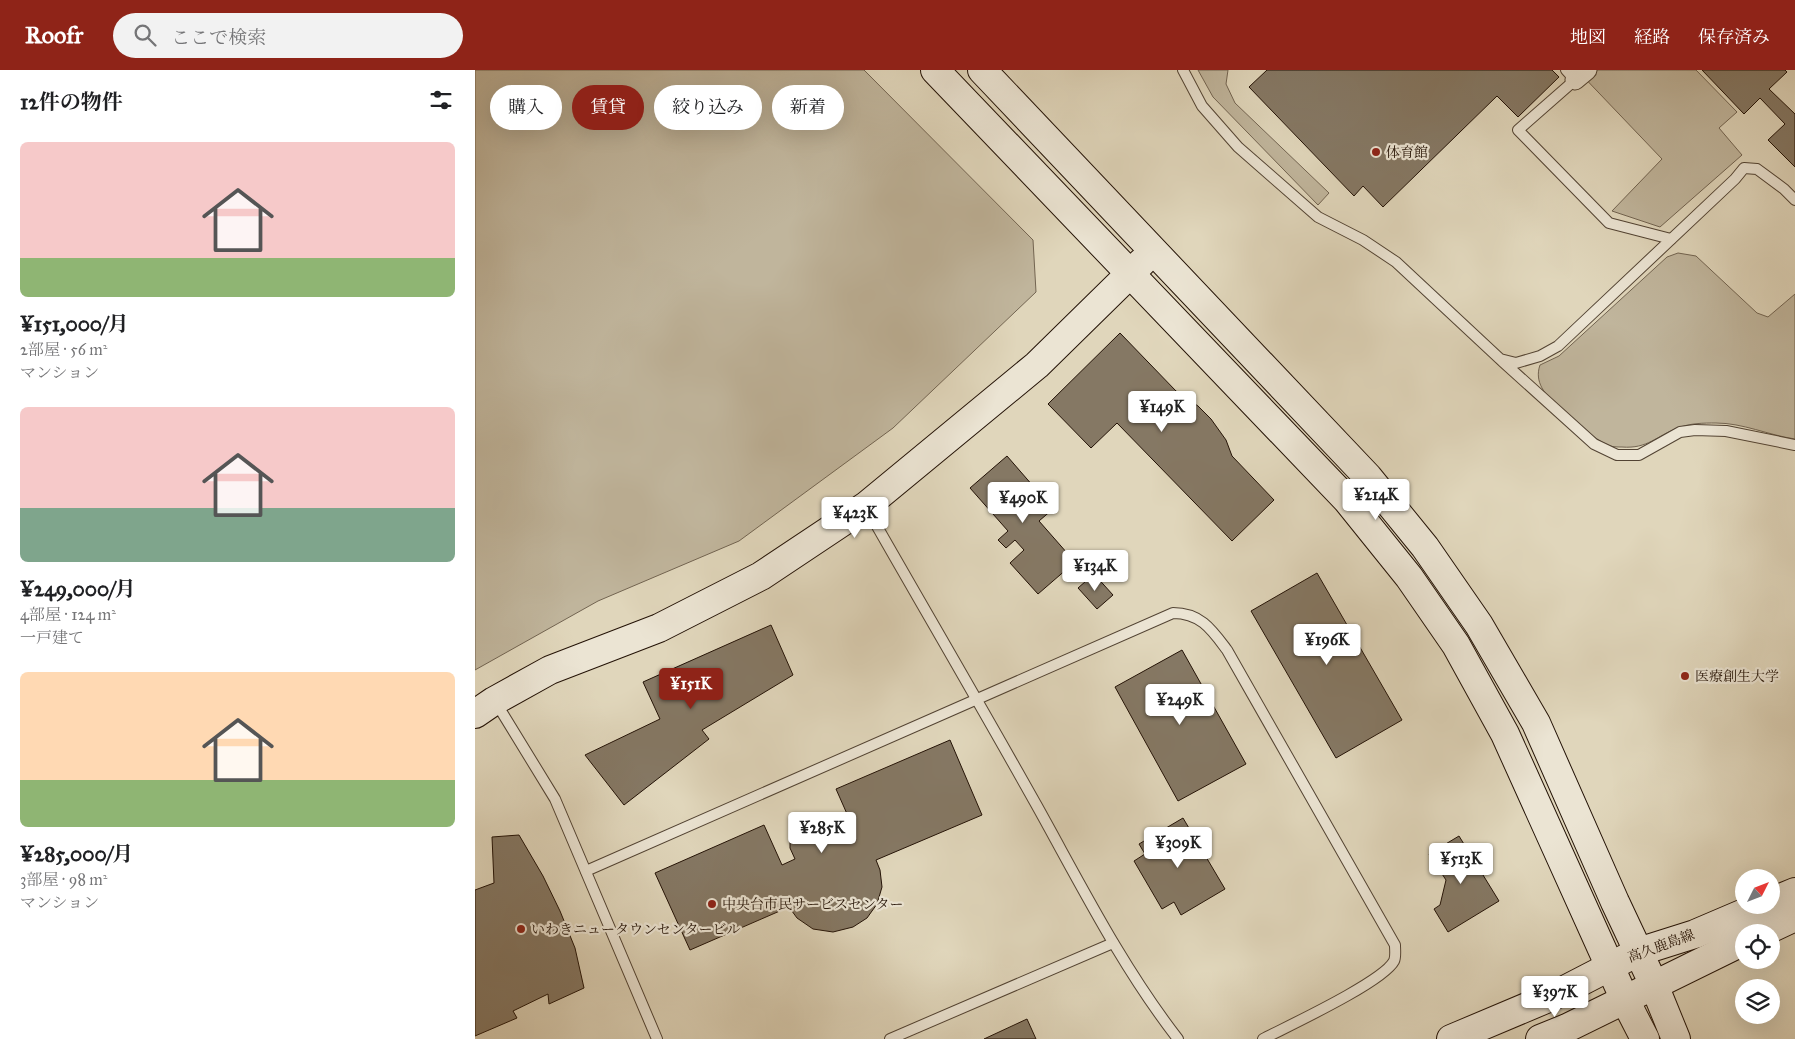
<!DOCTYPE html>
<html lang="ja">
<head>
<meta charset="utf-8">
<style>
	:root { --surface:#fff; --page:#f2f2f2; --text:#202124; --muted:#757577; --accent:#8f2418 }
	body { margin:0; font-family:"IM FELL Great Primer","Noto Serif JP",serif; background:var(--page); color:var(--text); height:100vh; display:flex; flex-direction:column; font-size:19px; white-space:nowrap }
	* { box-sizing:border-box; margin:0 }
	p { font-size:16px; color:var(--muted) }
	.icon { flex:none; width:28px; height:28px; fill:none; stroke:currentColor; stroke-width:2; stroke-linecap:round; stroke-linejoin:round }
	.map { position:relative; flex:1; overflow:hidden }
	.drawer { display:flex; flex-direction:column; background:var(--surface); width:475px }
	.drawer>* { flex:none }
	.top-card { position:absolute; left:15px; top:15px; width:475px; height:45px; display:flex; gap:10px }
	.needle { width:32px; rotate:48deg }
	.controls { position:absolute; left:1260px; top:799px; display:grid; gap:10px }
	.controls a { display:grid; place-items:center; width:45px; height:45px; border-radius:50%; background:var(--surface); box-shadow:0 5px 20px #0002; font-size:25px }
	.price { position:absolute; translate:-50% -42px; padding:0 11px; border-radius:5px; background:#fff; color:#222; font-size:16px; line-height:32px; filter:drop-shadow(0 1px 2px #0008) }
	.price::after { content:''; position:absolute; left:50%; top:30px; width:15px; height:11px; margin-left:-8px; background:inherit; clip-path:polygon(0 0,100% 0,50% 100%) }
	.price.on { background:var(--accent); color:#fff }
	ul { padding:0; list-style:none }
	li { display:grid; align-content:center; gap:10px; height:265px; padding:0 20px }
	li span { display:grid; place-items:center; height:155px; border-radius:8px; color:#555 }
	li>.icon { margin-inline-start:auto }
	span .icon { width:90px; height:90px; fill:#fffc; stroke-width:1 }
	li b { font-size:21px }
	h2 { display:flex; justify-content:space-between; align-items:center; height:60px; padding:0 20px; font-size:21px }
	.pill { padding:0 18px; border-radius:22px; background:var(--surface); box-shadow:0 5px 20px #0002; font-size:18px; line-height:45px }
	.pill.on { background:var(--accent); color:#fff }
	header { display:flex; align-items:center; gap:30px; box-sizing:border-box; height:70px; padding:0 25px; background:var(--accent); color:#fff }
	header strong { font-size:24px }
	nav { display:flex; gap:28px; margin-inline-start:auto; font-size:18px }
	.search { width:350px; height:45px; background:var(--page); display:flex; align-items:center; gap:12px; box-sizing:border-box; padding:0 18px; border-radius:28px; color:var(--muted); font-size:19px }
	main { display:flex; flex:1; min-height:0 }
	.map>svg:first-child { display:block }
</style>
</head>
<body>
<header>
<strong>Roofr</strong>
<div class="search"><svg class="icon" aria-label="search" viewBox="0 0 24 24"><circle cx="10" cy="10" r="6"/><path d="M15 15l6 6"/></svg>ここで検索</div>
<nav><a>地図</a><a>経路</a><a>保存済み</a></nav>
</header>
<main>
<section class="drawer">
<h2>12件の物件<svg class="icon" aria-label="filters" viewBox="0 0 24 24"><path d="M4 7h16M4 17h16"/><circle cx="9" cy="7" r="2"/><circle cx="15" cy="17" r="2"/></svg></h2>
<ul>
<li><span style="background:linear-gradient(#f6c9c9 75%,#8fb573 0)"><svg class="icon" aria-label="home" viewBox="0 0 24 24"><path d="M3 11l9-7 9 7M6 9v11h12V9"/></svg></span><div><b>¥151,000/月</b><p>2部屋 · 56 m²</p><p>マンション</p></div></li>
<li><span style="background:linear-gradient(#f6c9c9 65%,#7fa58c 0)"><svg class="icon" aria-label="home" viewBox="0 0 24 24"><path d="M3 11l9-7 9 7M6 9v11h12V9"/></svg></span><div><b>¥249,000/月</b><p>4部屋 · 124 m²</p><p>一戸建て</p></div></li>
<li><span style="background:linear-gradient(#ffd9b3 70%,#8fb573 0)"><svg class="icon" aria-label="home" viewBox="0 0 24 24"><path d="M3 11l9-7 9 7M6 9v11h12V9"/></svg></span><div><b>¥285,000/月</b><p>3部屋 · 98 m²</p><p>マンション</p></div></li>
</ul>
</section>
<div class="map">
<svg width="1320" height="969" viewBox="0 0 1320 969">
	<rect width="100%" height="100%" fill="#e0d6bb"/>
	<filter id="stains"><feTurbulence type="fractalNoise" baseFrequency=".004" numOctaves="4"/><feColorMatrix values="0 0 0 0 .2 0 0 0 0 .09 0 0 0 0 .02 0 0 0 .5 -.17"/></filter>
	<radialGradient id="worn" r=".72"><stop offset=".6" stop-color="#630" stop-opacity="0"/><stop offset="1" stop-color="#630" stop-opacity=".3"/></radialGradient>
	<g fill="#c0b59c" stroke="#726451">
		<polygon points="0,0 389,0 558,170 561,222 418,358 264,471 123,531 0,600"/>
		<polygon points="723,0 753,0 751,14 760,33 854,123 843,135 738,27"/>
		<polygon points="1102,0 1221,0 1262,42 1244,58 1267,85 1185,157 1137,141 1187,89"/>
		<path d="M1203,183L1221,186L1282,243L1293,247L1320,224V369C1293,365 1268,353 1241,353C1229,353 1215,353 1203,358C1181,366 1173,379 1147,377C1143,377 1139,377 1135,376C1116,368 1099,350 1083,336C1070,325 1059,312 1065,295L1084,286L1192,187Z"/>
	</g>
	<g fill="#857864" stroke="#231206">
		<polygon points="792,0 1077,0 1084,7 1043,47 1022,26 908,137 888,116 879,126 774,17"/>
		<polygon points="1227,0 1310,0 1312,2 1294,19 1320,44 1320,97 1293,70 1310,54 1285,28 1269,44"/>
		<polygon points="645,263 701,321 723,336 736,349 751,370 757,386 799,430 757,471 642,353 616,378 573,334"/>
		<polygon points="532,386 578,439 564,451 600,492 563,524 535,493 549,480 540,470 531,478 523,470 533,461 495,418"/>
		<polygon points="842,503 927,650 861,688 776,541"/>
		<polygon points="619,504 638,525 622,539 603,518"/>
		<polygon points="296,555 318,605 227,660 234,669 149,735 110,685 185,649 168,612"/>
		<polygon points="707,580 771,694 703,731 640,617"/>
		<polygon points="475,670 507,745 401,790 405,800 407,817 402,834 392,848 378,857 358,862 338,859 322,848 314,837 215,880 180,803 289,755 307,795 320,789 315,778 315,768 324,757 337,751 350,752 360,758 365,769 380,762 361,719"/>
		<polygon points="708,748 750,819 706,845 699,832 687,839 659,791 670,784 664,774"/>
		<polygon points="44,765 68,806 85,841 100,878 109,918 74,934 73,924 38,941 42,948 0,966 0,820 19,813 17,767"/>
		<polygon points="984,766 1024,831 973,862 959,839 965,835 971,810 954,784"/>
		<polygon points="552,949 561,969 509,969"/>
	</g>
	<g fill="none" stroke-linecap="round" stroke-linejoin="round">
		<defs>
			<g id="lane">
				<polyline points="708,0 727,36 763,77 843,147 888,170 921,192 1025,289 1041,293 1065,286 1083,276 1260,109 1269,98 1282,99 1309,119 1320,130"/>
				<polyline points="1091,0 1100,10 1043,60 1134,153 1196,169"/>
				<polyline points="1027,291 1119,374 1142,385 1164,385 1205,362 1220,360 1251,361 1320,375"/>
				<path d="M391,437C448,537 506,636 562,736C606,815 647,897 703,969"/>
				<polyline points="20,631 80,729 182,969"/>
				<path d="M111,801L698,543C726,543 737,560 752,580L920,875C920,880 921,887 919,891C908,912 813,956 788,969"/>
				<polyline points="415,969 638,873"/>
			</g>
			<polyline id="street" points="1100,10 1112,0"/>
			<g id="secondary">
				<polyline points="460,0 872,430 934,507 981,575 1030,664 1150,930 1170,969"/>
				<polyline points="507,0 893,407 950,477 1004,555 1061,653 1140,832 1179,915 1201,969"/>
				<polyline points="0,644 19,631 75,600 184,558 286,506 391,436 562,295 667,192"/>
				<polyline points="1296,832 1320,822"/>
				<polyline points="1288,862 1320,847"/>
				<polyline points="976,969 1078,926 1163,882 1220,864 1288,835"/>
				<polyline points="1065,969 1092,958 1269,871"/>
			</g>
		</defs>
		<use href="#lane" stroke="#524333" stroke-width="12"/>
		<use href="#street" stroke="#524333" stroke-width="21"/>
		<use href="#secondary" stroke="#231206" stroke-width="30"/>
		<use href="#lane" stroke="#ebe4d3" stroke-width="10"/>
		<use href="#street" stroke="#ebe4d3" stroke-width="19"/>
		<use href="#secondary" stroke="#ebe4d3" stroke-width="28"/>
	</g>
	<g fill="#8f2418" stroke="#ebe4d3" stroke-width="2">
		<circle cx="901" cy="82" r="5"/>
		<circle cx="1210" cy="606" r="5"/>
		<circle cx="237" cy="834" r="5"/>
		<circle cx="46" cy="859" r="5"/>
	</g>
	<g text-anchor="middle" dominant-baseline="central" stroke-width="4.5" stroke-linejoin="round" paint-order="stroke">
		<g font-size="14" fill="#231206" stroke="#ebe4d3" text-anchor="start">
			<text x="911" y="82">体育館</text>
			<text x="1220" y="606">医療創生大学</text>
			<text x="247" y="834">中央台市民サービスセンター</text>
			<text x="56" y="859">いわきニュータウンセンタービル</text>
		</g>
		<g font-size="14" fill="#231206" stroke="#ebe4d3">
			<text transform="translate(1186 876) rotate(-20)">高久鹿島線</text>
		</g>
	</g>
	<rect width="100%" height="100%" filter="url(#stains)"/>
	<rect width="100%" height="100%" fill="url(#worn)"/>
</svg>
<div class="controls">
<a><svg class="needle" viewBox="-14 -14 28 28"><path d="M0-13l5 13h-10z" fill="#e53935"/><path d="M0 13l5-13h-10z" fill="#757577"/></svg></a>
<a><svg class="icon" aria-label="locate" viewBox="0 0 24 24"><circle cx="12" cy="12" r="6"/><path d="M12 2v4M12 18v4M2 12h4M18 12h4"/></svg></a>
<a><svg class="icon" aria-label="layers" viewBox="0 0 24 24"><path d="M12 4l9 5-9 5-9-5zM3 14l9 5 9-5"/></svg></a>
</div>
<b class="price" style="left:687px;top:363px">¥149K</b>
<b class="price" style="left:901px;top:451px">¥214K</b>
<b class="price" style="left:548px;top:454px">¥490K</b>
<b class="price" style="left:380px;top:469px">¥423K</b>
<b class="price" style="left:620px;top:522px">¥134K</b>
<b class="price" style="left:852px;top:596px">¥196K</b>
<b class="price on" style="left:216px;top:640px">¥151K</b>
<b class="price" style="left:705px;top:656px">¥249K</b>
<b class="price" style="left:347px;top:784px">¥285K</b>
<b class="price" style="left:703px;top:799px">¥309K</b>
<b class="price" style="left:986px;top:815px">¥513K</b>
<b class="price" style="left:1080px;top:948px">¥397K</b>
<div class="top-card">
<a class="pill">購入</a>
<a class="pill on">賃貸</a>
<a class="pill">絞り込み</a>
<a class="pill">新着</a>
</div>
</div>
</main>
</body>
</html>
